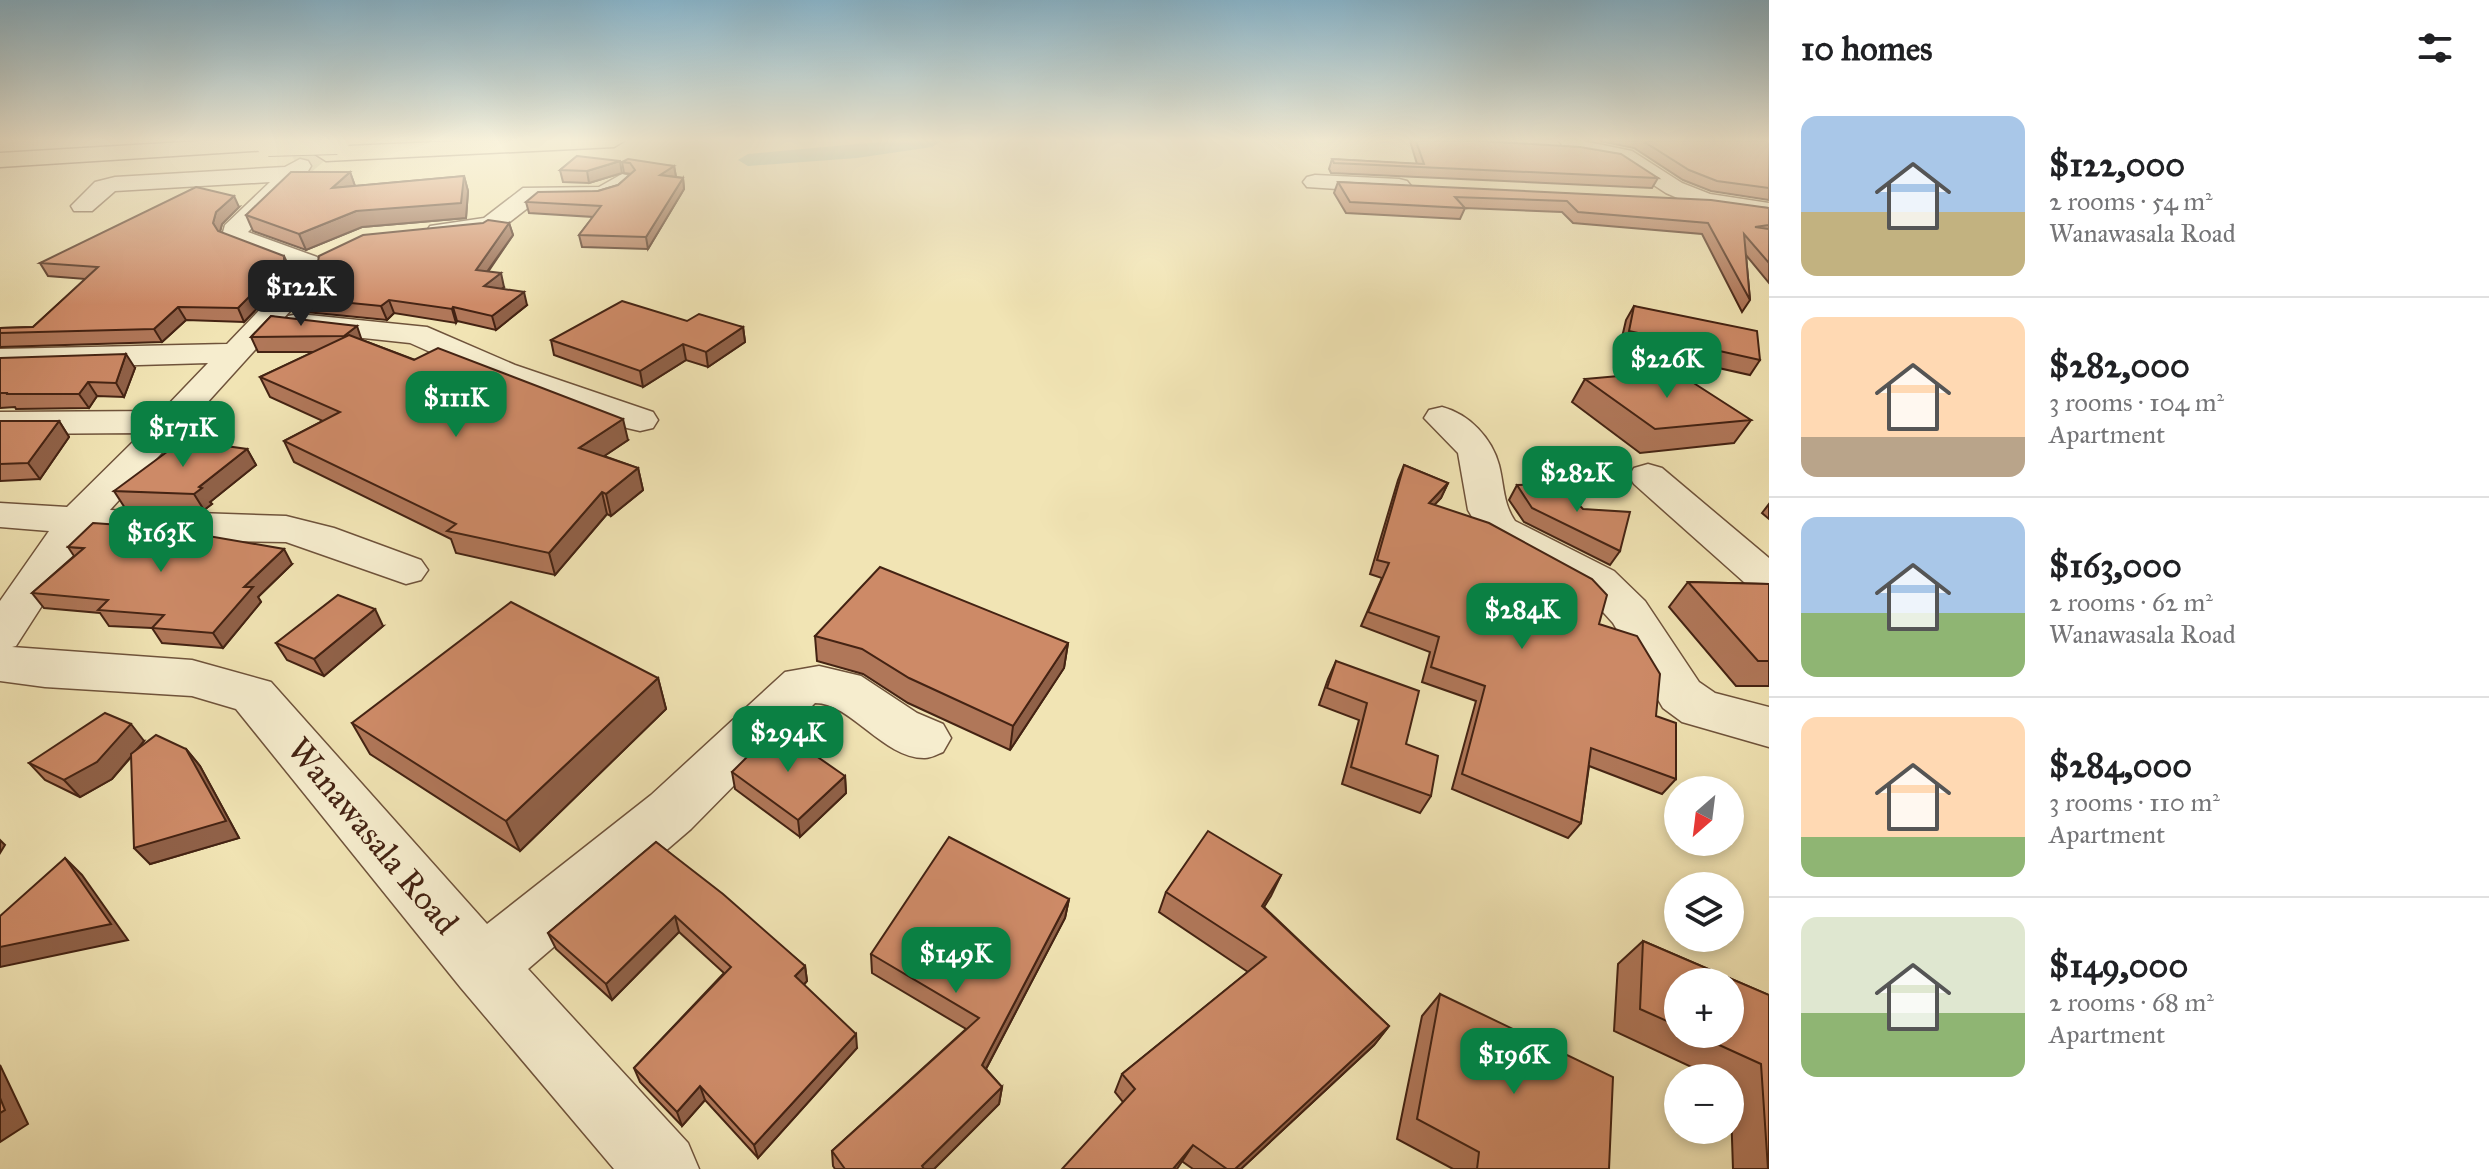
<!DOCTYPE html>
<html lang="en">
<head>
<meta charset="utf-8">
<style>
	:root { --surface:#fff; --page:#f2f2f2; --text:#202124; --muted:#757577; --line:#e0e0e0; --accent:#0b8043 }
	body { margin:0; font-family:"IM FELL Great Primer",serif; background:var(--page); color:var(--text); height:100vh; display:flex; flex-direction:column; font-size:30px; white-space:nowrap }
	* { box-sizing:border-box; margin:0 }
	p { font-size:26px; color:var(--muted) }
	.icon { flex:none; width:44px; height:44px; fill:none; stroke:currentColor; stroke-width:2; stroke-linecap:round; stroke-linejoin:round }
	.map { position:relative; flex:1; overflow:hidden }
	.side { display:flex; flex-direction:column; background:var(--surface); width:720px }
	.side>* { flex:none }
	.needle { width:52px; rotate:208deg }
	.controls { position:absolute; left:1664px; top:776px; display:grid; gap:16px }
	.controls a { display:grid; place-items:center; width:80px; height:80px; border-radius:50%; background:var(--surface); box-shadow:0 4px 12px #0003; font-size:40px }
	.price { position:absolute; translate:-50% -68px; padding:0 18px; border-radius:16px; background:var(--accent); color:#fff; font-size:26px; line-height:52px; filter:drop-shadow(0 2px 4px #0008) }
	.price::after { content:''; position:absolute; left:50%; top:48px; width:24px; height:18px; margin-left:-12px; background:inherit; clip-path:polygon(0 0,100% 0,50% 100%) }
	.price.selected { background:#222; color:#fff }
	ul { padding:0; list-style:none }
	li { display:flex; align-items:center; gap:24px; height:200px; padding:0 32px }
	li+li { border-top:2px solid var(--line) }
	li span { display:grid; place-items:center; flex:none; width:224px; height:160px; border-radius:16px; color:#555 }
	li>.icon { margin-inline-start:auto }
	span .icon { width:96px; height:96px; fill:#fffc; stroke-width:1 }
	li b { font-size:34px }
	h2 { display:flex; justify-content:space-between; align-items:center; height:96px; padding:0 32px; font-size:34px }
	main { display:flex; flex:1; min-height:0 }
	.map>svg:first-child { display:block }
</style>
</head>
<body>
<main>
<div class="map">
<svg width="1769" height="1169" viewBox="0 0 1769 1169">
	<rect width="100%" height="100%" fill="#f1e4b4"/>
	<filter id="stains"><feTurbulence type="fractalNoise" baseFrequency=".0025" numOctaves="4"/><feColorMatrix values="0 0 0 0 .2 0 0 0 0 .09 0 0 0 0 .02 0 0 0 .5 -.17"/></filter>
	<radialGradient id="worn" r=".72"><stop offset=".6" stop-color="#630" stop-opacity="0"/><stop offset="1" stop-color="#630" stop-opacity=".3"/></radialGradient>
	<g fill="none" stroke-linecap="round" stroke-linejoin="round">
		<polygon fill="#9bbfac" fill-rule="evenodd" points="890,141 941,141 932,147 857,158 748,166 738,160 748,154"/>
		<polyline stroke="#cebd94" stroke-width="24" stroke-dasharray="24 12" stroke-linecap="butt" points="300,166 329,141"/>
		<defs>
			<g id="minor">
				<polygon points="1559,141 1583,141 1632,151 1682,183 1710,194 1769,203 1769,217 1696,206 1666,193 1617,161 1568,152"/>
				<path d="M300,159L308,161L311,166L308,171L248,232L317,257L321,263L320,278L110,510L286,516L334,528L421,560L428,570L421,580L406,584L286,542L165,540L88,534L16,646L12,647L192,660L271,682L487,924L651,795L785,672L819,666L861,676L917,713L943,724L951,738L943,752C938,754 931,758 925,758C884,759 851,703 815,703L691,829L528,969L688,1143L699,1169H614L461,988L236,709L192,696L45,687L0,681V601L49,531L0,527V503L67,507L142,433L0,434V412L162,411L208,363L0,369V349L227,344L292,276L293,267L226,242L222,236L225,225L270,182L115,191L92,211H74L71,206L95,182L115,177L285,167Z"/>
				<polygon points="622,174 630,176 634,181 613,199 538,200 502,228 477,236 439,240 430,238 426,232 430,226 484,218 523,188 599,187"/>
				<polygon points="1315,175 1399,179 1407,181 1411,186 1407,191 1399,193 1307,187 1303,182 1307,177"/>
				<polygon points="299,314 427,327 515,365 653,412 658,420 653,428 640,431 627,428 491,379 410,343 288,330 284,323 288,316"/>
				<path d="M1442,407C1469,414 1492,438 1499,465C1504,484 1503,504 1515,521L1614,571L1645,601L1699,682L1715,693L1769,707V747L1682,722L1663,708L1613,623L1584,591L1485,539L1468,510L1458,453L1424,418L1429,410Z"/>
				<polygon points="1648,464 1662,468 1769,558 1769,596 1754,591 1634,484 1629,476 1634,468"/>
			</g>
			<g id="highway">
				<polygon points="201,141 277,141 279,144 268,150 0,167 0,153"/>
				<polygon points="459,141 624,141 614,147 326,161 315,154 326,147"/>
			</g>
		</defs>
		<use href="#minor" stroke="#6f533b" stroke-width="3"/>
		<use href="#highway" stroke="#442313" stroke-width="3"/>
		<use href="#minor" fill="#f6edce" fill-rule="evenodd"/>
		<use href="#highway" fill="#f1e4b4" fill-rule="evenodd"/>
		<defs>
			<polyline id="highway-bridge" points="268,144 337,142"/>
		</defs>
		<use href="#highway-bridge" stroke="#442313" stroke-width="26" stroke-linecap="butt"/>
		<use href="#highway-bridge" stroke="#f1e4b4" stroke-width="24"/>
	</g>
	<g fill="#b07759" stroke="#442313" stroke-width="2" fill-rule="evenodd">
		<polygon points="1410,141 1482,141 1658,178 1652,188 1331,173 1329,169 1332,159 1417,164"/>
		<polygon points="1600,141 1769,141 1769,200 1711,191 1683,180 1634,148"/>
		<polygon points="577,156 622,173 589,183 563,182 560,170"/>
		<polygon points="622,162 674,166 676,177 683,178 684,189 648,249 582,247 579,235 593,217 529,213 526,202 598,191 618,185 631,174 624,173"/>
		<polygon points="350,172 355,186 464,176 468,191 466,218 362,227 306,250 253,231 246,215"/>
		<polygon points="1338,182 1769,208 1769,283 1746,255 1750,300 1742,312 1702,234 1573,223 1562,212 1465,208 1460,219 1346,213 1334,193"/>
		<polygon points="239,207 222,224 220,232 290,269 289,275 244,322 186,320 162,342 0,347 0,328 33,327 86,279 48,276 40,263"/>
		<polygon points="509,223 513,235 488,272 504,287 502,288 527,305 496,330 457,321 456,323 394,313 387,320 296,311 290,297"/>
		<polygon points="1634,306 1760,360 1750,375 1620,346 1626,320"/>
		<polygon points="271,316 362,340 628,440 604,456 638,468 643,490 611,516 607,514 555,575 456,553 451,539 294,462 284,441 323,421 270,397 260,377 314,352 258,352 251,337"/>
		<polygon points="687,321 743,327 745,342 708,367 686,360 643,387 554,355 551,340"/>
		<polygon points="0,358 135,368 124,397 97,396 89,408 16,409 15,407 0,408"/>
		<polygon points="1585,379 1751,420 1734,443 1640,453 1572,402"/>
		<polygon points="0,421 59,421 69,437 40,479 0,481"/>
		<polygon points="247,449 256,465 210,502 212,504 204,510 125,508 114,491"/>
		<polygon points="1404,465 1448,483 1441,498 1434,505 1599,624 1656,716 1676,779 1662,794 1589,766 1581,823 1568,838 1452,789 1476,701 1422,682 1430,652 1361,626 1382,578 1370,574 1398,480"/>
		<polygon points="1517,485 1620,551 1610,565 1524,522 1509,500"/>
		<polygon points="1769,504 1769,519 1762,513"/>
		<polygon points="68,547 292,564 258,597 261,602 223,648 162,643 152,628 109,626 100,613 44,608 32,593 74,556"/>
		<polygon points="1688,582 1769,584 1769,686 1736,686 1669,607"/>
		<polygon points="383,626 324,676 287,660 276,643"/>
		<polygon points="815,636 1068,643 1064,668 1010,750 908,703 863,674 817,661"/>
		<polygon points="1336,661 1406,744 1431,796 1420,813 1342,784 1359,720 1319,705 1328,679"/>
		<polygon points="658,678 666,709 520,851 370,754 352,723"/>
		<polygon points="144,741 137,750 186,749 200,766 239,838 150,864 132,756 112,779 80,797 45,780 29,763"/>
		<polygon points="732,772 845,776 846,793 800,837 735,789"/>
		<polygon points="656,842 805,966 807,981 804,985 857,1048 758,1158 705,1100 682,1126 640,1082 634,1068 724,973 679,932 612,1000 556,949 548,933"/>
		<polygon points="1281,875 1264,907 1389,1026 1374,1045 1241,1169 1193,1169 1183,1162 1123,1102 1115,1092 1122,1074 1248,972 1159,912 1166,892"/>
		<polygon points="1069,899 1065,918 986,1069 1002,1087 999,1104 934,1169 835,1169 833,1166 832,1151 966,1029 872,973 871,954"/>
		<path d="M1643,941L1769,995V1169H1733L1730,1078H1715L1614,1031L1618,964ZM1678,982L1730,1034H1678Z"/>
		<polygon points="1440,994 1609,1169 1453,1169 1397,1139 1422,1016"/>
	</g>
	<g fill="#906148" stroke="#442313" stroke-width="2">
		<polygon points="620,161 622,173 589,183 587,171"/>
		<polygon points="674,166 676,177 660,175"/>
		<polygon points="350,172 355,186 332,188"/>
		<polygon points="464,176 468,191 466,218 362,227 306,250 299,234 356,211"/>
		<polygon points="683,178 684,189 648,249 646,237"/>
		<polygon points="234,196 239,207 222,224 219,235 213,223 216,212"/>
		<polygon points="509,223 513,235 479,283 476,270"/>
		<polygon points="284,256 290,269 289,275 244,322 238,308"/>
		<polygon points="501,273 504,287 488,299 484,286"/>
		<polygon points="524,292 527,305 496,330 492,316"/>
		<polygon points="389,300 394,313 387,320 381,306"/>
		<polygon points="178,307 186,320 162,342 154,329"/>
		<polygon points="453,307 457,321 456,323 452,309"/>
		<polygon points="357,326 362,341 350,351 344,336"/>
		<polygon points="743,327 745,342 708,367 706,352"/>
		<polygon points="683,344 686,360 643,387 640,371"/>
		<polygon points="126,354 135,368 124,397 116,383"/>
		<polygon points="88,382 97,396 89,408 79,394"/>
		<polygon points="623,419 628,440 585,469 579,448"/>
		<polygon points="59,421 69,437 40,479 28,463"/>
		<polygon points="247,449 256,465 210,502 212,504 204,510 194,494 199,487"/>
		<polygon points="638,468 643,490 611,516 606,494"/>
		<polygon points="1448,483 1441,498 1422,518 1429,503"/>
		<polygon points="602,492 607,514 555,575 549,553"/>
		<polygon points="284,549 292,564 258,597 261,602 223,648 213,633 244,587"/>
		<polygon points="375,609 383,626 324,676 314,659"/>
		<polygon points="1068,643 1064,668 1010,750 1013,726"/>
		<polygon points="658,678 666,709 520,851 506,821"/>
		<polygon points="131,724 144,741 112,779 80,797 64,780"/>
		<polygon points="186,749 200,766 239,838 150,864 134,848"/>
		<polygon points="845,776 846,793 800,837 798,820"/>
		<polygon points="0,840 5,845 0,853"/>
		<polygon points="65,858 82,875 128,940 0,967 0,947"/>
		<polygon points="1281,875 1271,896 1252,926 1262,906"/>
		<polygon points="1069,899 1065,918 979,1082 982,1065"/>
		<polygon points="675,916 679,932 612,1000 606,984"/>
		<polygon points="805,966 807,981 797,992 795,976"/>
		<polygon points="1389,1026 1374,1045 1241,1169 1235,1169"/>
		<polygon points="856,1034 857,1048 758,1158 754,1145"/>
		<polygon points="0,1065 28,1124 0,1142"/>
		<polygon points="700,1086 705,1100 682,1126 677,1112"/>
		<polygon points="1002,1087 999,1104 934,1169 922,1169 922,1166"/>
		<polygon points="1193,1145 1177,1169 1173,1169"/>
	</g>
	<g fill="#cd8a67" stroke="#442313" stroke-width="2">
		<polygon points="1416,141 1482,141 1580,147 1621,154 1658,178 1334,163 1332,159 1424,164"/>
		<polygon points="1643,141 1769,141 1769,188 1717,181 1689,170"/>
		<polygon points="577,156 620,161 587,171 560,170"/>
		<polygon points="628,159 674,166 660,175 683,178 646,237 579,235 601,206 526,202 538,192 598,191 618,185 635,170 630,163 622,162"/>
		<polygon points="291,172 350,172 332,188 464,176 461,203 356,211 299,234 246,215"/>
		<polygon points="1338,182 1711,200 1769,208 1769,225 1755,227 1769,229 1769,263 1744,234 1750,300 1708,223 1578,212 1567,201 1455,197 1465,208 1350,202"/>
		<polygon points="196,187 234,196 216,212 213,223 218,231 284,256 284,262 238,308 178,307 154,329 0,333 0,328 33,327 98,267 40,263"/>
		<polygon points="488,220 509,223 476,270 501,273 484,286 524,292 492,316 453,307 452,309 389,300 381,306 290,297 317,267 319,256 363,235 483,223"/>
		<polygon points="622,301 687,321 699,314 743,327 706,352 683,344 640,371 551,340"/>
		<polygon points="1634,306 1757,331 1760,360 1629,331"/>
		<polygon points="271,316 357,326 344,336 251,337"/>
		<polygon points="349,335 414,360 438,348 623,419 579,448 638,468 606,494 602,492 549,553 447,531 456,524 284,441 340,412 260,377"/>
		<polygon points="126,354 116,383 88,382 79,394 6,394 8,393 0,393 0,358"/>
		<polygon points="1675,371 1751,420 1655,429 1585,379"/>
		<polygon points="0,421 59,421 28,463 0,464"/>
		<polygon points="183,440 247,449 199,487 202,488 194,494 114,491"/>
		<polygon points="1404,465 1448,483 1429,503 1489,523 1592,579 1607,595 1599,624 1637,636 1660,674 1656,716 1676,723 1676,779 1591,748 1581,823 1462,774 1485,686 1431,667 1439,637 1368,612 1389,563 1377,560"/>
		<polygon points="1559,484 1583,509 1630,512 1620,551 1532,508 1517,485"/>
		<polygon points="93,523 162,528 284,549 244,587 253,587 213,633 152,628 164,615 98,610 108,600 32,593 84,548 68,547"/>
		<polygon points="880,567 1068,643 1013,726 909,678 862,649 815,636"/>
		<polygon points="1688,582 1769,584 1769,661 1758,661"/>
		<polygon points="338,595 375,609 314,659 276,643"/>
		<polygon points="511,602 658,678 506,821 352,723"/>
		<polygon points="1336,661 1419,691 1406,744 1438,756 1431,796 1351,767 1367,703 1327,688"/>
		<polygon points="105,713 131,724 97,762 64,780 29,763"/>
		<polygon points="776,728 845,776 798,820 732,772"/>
		<polygon points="156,735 186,749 226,821 134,848 131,754"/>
		<polygon points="1208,831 1281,875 1262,906 1389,1026 1235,1169 1227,1169 1193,1145 1173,1169 1062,1169 1135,1089 1122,1074 1266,957 1166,892"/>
		<polygon points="949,837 1069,899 982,1065 1002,1087 922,1166 924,1169 845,1169 832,1151 979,1018 871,954"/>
		<polygon points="656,842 723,894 805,966 795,976 856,1034 754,1145 700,1086 677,1112 634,1068 731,967 675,916 606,984 548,933"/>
		<polygon points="65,858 111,924 0,947 0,916"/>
		<polygon points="1643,941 1769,995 1769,1169 1768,1169 1761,1064 1695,1034 1730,1034 1730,982 1678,982 1678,1026 1640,1009"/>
		<polygon points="1440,994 1613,1077 1609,1169 1477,1169 1479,1152 1417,1119"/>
		<polygon points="0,1098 5,1110 0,1113"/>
	</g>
	<linearGradient id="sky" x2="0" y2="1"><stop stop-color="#89b8d0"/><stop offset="0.46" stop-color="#f9f3dd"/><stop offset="1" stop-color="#f9f3dd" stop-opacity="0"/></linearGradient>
	<rect width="1769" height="305" fill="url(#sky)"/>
	<g text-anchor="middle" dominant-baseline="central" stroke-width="6" stroke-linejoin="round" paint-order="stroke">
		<g font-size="34" fill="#442313" stroke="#f6edce">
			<text transform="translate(373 836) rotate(50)">Wanawasala Road</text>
		</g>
	</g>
	<rect width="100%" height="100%" filter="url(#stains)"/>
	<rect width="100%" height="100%" fill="url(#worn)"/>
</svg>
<div class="controls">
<a><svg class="needle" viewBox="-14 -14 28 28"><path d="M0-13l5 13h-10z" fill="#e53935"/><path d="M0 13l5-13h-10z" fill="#757577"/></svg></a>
<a><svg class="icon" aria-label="layers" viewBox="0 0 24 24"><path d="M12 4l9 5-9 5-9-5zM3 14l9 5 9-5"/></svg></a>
<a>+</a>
<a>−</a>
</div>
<b class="price selected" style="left:301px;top:328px">$122K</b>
<b class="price" style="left:1667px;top:400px">$226K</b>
<b class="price" style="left:456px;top:439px">$111K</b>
<b class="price" style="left:183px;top:469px">$171K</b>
<b class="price" style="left:1577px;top:514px">$282K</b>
<b class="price" style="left:161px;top:574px">$163K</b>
<b class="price" style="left:1522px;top:651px">$284K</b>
<b class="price" style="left:788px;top:774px">$294K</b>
<b class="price" style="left:956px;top:995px">$149K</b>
<b class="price" style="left:1514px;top:1096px">$196K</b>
</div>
<section class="side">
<h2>10 homes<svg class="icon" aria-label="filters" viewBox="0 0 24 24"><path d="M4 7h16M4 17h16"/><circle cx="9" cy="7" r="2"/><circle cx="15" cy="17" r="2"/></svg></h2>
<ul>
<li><span style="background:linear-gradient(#a9c7e8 60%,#c2b280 0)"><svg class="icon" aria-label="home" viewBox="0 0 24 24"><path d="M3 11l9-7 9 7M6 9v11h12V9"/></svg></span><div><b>$122,000</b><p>2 rooms · 54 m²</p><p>Wanawasala Road</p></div></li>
<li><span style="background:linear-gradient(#ffd9b3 75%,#b9a48a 0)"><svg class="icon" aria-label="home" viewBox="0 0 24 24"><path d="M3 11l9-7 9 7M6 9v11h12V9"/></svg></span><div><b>$282,000</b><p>3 rooms · 104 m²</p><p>Apartment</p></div></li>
<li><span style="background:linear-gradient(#a9c7e8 60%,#8fb573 0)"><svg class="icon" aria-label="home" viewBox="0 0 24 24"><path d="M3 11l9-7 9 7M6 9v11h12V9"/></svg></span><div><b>$163,000</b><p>2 rooms · 62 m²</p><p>Wanawasala Road</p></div></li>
<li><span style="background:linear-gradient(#ffd9b3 75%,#8fb573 0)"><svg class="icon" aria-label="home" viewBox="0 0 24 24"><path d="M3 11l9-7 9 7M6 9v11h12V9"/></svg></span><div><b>$284,000</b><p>3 rooms · 110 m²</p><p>Apartment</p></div></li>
<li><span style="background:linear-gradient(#dfe7d0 60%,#8fb573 0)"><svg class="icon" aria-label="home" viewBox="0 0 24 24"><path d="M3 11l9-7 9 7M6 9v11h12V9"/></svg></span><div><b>$149,000</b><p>2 rooms · 68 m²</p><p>Apartment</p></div></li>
</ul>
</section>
</main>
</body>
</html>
